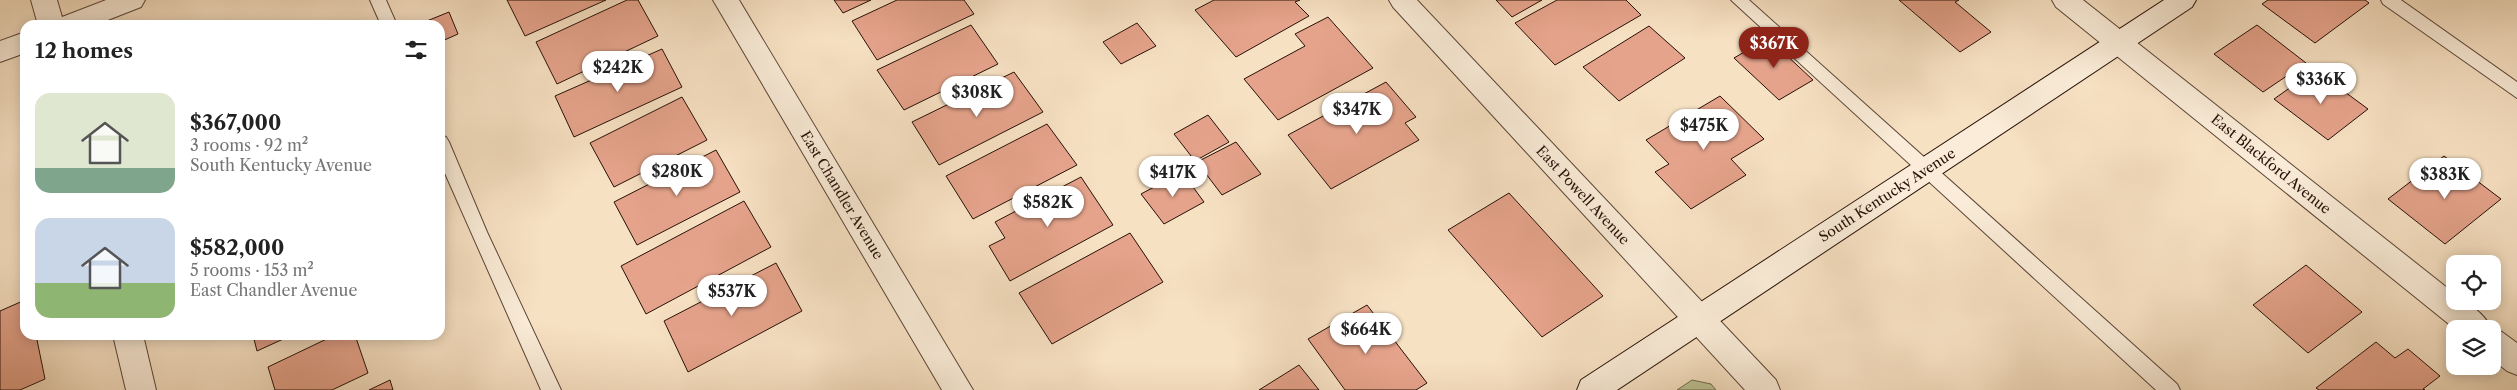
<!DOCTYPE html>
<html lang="en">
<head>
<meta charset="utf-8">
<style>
	:root { --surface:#fff; --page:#f2f2f2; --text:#222; --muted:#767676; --accent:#8f2418 }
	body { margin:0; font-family:"Libre Caslon Text",serif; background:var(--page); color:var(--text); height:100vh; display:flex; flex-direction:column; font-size:19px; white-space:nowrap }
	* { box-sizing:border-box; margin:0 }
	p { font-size:16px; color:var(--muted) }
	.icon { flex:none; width:28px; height:28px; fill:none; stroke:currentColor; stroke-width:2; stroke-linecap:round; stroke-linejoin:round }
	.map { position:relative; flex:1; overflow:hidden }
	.details { position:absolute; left:20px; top:20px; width:425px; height:320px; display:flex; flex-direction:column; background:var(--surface); border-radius:15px; box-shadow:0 2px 12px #0003 }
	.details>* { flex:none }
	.fabs { position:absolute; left:2446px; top:255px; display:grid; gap:10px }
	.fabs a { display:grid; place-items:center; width:55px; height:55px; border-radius:10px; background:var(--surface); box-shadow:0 2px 12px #0003; font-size:25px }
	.price { position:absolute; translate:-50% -42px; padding:0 11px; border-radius:18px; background:#fff; color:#222; font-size:16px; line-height:32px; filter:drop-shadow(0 1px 2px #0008) }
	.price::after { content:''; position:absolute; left:50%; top:30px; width:15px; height:11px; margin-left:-8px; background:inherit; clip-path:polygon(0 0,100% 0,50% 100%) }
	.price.on { background:var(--accent); color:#fff }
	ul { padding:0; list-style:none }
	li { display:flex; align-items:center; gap:15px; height:125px; padding:0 15px }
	li span { display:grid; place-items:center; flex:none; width:140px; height:100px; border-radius:15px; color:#555 }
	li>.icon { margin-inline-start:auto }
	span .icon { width:60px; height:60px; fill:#fffc; stroke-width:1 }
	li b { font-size:21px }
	h2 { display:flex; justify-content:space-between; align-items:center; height:60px; padding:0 15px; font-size:21px }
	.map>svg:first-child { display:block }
</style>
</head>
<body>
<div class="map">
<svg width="2517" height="390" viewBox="0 0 2517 390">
	<rect width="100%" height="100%" fill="#f7e1c3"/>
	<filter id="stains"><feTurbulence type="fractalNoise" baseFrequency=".004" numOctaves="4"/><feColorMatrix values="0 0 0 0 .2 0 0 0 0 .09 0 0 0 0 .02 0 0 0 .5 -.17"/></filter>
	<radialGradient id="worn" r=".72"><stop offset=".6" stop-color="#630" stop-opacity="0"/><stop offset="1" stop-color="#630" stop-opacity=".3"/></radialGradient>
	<polygon fill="#bdc394" stroke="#726a4e" points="1692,380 1711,384 1716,390 1677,390"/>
	<g fill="#e5a38b" stroke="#271007">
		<polygon points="507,0 606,0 525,36"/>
		<polygon points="627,0 638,0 658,36 557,84 536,42"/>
		<polygon points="834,0 871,0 843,13"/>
		<polygon points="897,0 964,0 974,14 877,60 852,21"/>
		<polygon points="1214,0 1300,0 1295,2 1309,16 1236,57 1195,10"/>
		<polygon points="1496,0 1542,0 1512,17"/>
		<polygon points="1557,0 1626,0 1641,15 1555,65 1515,23"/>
		<polygon points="1899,0 1959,0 1955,2 1991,32 1960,52"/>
		<polygon points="2268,0 2365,0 2369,3 2315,43 2262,4"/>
		<polygon points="449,12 458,34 440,42 440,25 417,25"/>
		<polygon points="1328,17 1373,68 1278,120 1244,79 1305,46 1295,34"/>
		<polygon points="1137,23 1156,46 1121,64 1103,42"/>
		<polygon points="971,25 998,64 904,110 877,70"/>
		<polygon points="2257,25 2306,63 2263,92 2214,54"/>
		<polygon points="1649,26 1685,58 1619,101 1583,67"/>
		<polygon points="1768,38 1813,80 1779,100 1734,58"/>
		<polygon points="662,49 682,87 574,137 555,96"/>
		<polygon points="2315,70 2368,109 2328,140 2274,99"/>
		<polygon points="1014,72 1043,112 939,165 912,122"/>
		<polygon points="1386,82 1416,117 1405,123 1419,140 1331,189 1288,135"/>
		<polygon points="1720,96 1764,139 1731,159 1746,175 1691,209 1655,172 1669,164 1646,140"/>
		<polygon points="682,97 707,140 614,187 590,143"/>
		<polygon points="1208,115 1229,142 1195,161 1174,134"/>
		<polygon points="1047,124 1077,165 973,219 946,176"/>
		<polygon points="1236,142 1261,174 1222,195 1197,162"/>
		<polygon points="716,150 740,192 637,245 614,202"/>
		<polygon points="2444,156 2501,199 2445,244 2388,199"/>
		<polygon points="1182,172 1204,202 1164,224 1141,194"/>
		<polygon points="1081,177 1113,225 1010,281 989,246 1005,238 995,222"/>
		<polygon points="1509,193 1603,296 1542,337 1448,230"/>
		<polygon points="744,201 771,247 646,314 621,266"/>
		<polygon points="1130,233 1163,282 1052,344 1019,293"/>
		<polygon points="776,263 802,311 688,372 664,321"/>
		<polygon points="2306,265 2362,312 2308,353 2253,305"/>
		<polygon points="25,300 25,335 36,335 45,379 20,390 0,390 0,311"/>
		<polygon points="1367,305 1427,383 1416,390 1345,390 1308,339"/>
		<polygon points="253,335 292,335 257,351"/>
		<polygon points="335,335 355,335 368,373 332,390 275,390 268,367"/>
		<polygon points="2376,342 2395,358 2408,349 2440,376 2423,389 2425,390 2319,390 2316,388"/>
		<polygon points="1299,365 1319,390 1259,390"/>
		<polygon points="390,380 393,390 369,390"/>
	</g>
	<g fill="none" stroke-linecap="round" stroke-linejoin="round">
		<defs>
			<g id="lane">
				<polygon points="370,0 386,0 397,25 381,25"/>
				<polygon points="1731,0 1749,0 2177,384 2180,390 2156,390"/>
				<polygon points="2381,0 2401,0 2517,82 2517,98 2383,4"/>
				<polygon points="440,135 446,137 449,142 487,232 561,390 541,390 440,162"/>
			</g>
			<g id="street">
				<polygon points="31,0 57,0 62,17 106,0 145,0 141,7 95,25 38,25"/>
				<polygon points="713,0 739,0 973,390 942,390"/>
				<polygon points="1389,0 1417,0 1776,380 1780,390 1745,390 1393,7"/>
				<path d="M2052,0H2083L2455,294V301C2469,301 2485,315 2491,328L2502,332L2517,343V375L2507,371L2492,359V329H2455L2056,7Z"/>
				<polygon points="25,32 25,53 0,62 0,41"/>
				<polygon points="113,335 143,335 156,390 126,390"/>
			</g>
			<polygon id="secondary" points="2164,0 2196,0 2192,7 1617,390 1577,390 1581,380"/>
		</defs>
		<use href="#lane" stroke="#5b4436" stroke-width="2"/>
		<use href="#street" stroke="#5b4436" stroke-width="2"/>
		<use href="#secondary" stroke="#271007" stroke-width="2"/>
		<use href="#lane" fill="#faecd8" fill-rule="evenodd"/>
		<use href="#street" fill="#faecd8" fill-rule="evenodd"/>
		<use href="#secondary" fill="#faecd8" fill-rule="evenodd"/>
	</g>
	<g text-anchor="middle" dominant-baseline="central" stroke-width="4.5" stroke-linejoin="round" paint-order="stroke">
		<g font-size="14" fill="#271007" stroke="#faecd8">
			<text transform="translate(2271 164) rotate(39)">East Blackford Avenue</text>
			<text transform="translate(842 195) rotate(59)">East Chandler Avenue</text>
			<text transform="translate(1583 195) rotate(47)">East Powell Avenue</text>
			<text transform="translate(1887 195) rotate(-33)">South Kentucky Avenue</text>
		</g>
	</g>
	<rect width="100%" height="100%" filter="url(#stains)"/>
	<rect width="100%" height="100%" fill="url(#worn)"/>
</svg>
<div class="fabs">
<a><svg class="icon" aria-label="locate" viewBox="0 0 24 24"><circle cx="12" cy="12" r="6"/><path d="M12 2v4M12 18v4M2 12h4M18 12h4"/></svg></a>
<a><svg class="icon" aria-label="layers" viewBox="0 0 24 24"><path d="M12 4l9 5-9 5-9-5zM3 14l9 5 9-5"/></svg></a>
</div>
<b class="price on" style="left:1774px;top:69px">$367K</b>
<b class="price" style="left:618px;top:93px">$242K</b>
<b class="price" style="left:2321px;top:105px">$336K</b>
<b class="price" style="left:977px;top:118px">$308K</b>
<b class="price" style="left:1357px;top:135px">$347K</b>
<b class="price" style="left:1704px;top:151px">$475K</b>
<b class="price" style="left:677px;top:197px">$280K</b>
<b class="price" style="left:1173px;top:198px">$417K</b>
<b class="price" style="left:2445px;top:200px">$383K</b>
<b class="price" style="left:1048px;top:228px">$582K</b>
<b class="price" style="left:732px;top:317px">$537K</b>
<b class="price" style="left:1366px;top:355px">$664K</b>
<section class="details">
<h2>12 homes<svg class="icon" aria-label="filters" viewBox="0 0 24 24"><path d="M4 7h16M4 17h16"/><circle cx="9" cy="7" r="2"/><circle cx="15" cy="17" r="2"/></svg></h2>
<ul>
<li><span style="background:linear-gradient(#dfe7d0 75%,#7fa58c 0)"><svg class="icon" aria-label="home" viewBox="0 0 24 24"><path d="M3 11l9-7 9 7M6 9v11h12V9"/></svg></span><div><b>$367,000</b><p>3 rooms · 92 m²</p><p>South Kentucky Avenue</p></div></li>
<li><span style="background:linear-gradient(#c9d6e8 65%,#8fb573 0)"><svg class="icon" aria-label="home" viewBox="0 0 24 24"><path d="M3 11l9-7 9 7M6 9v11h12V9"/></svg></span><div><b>$582,000</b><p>5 rooms · 153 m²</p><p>East Chandler Avenue</p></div></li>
</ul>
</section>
</div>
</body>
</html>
